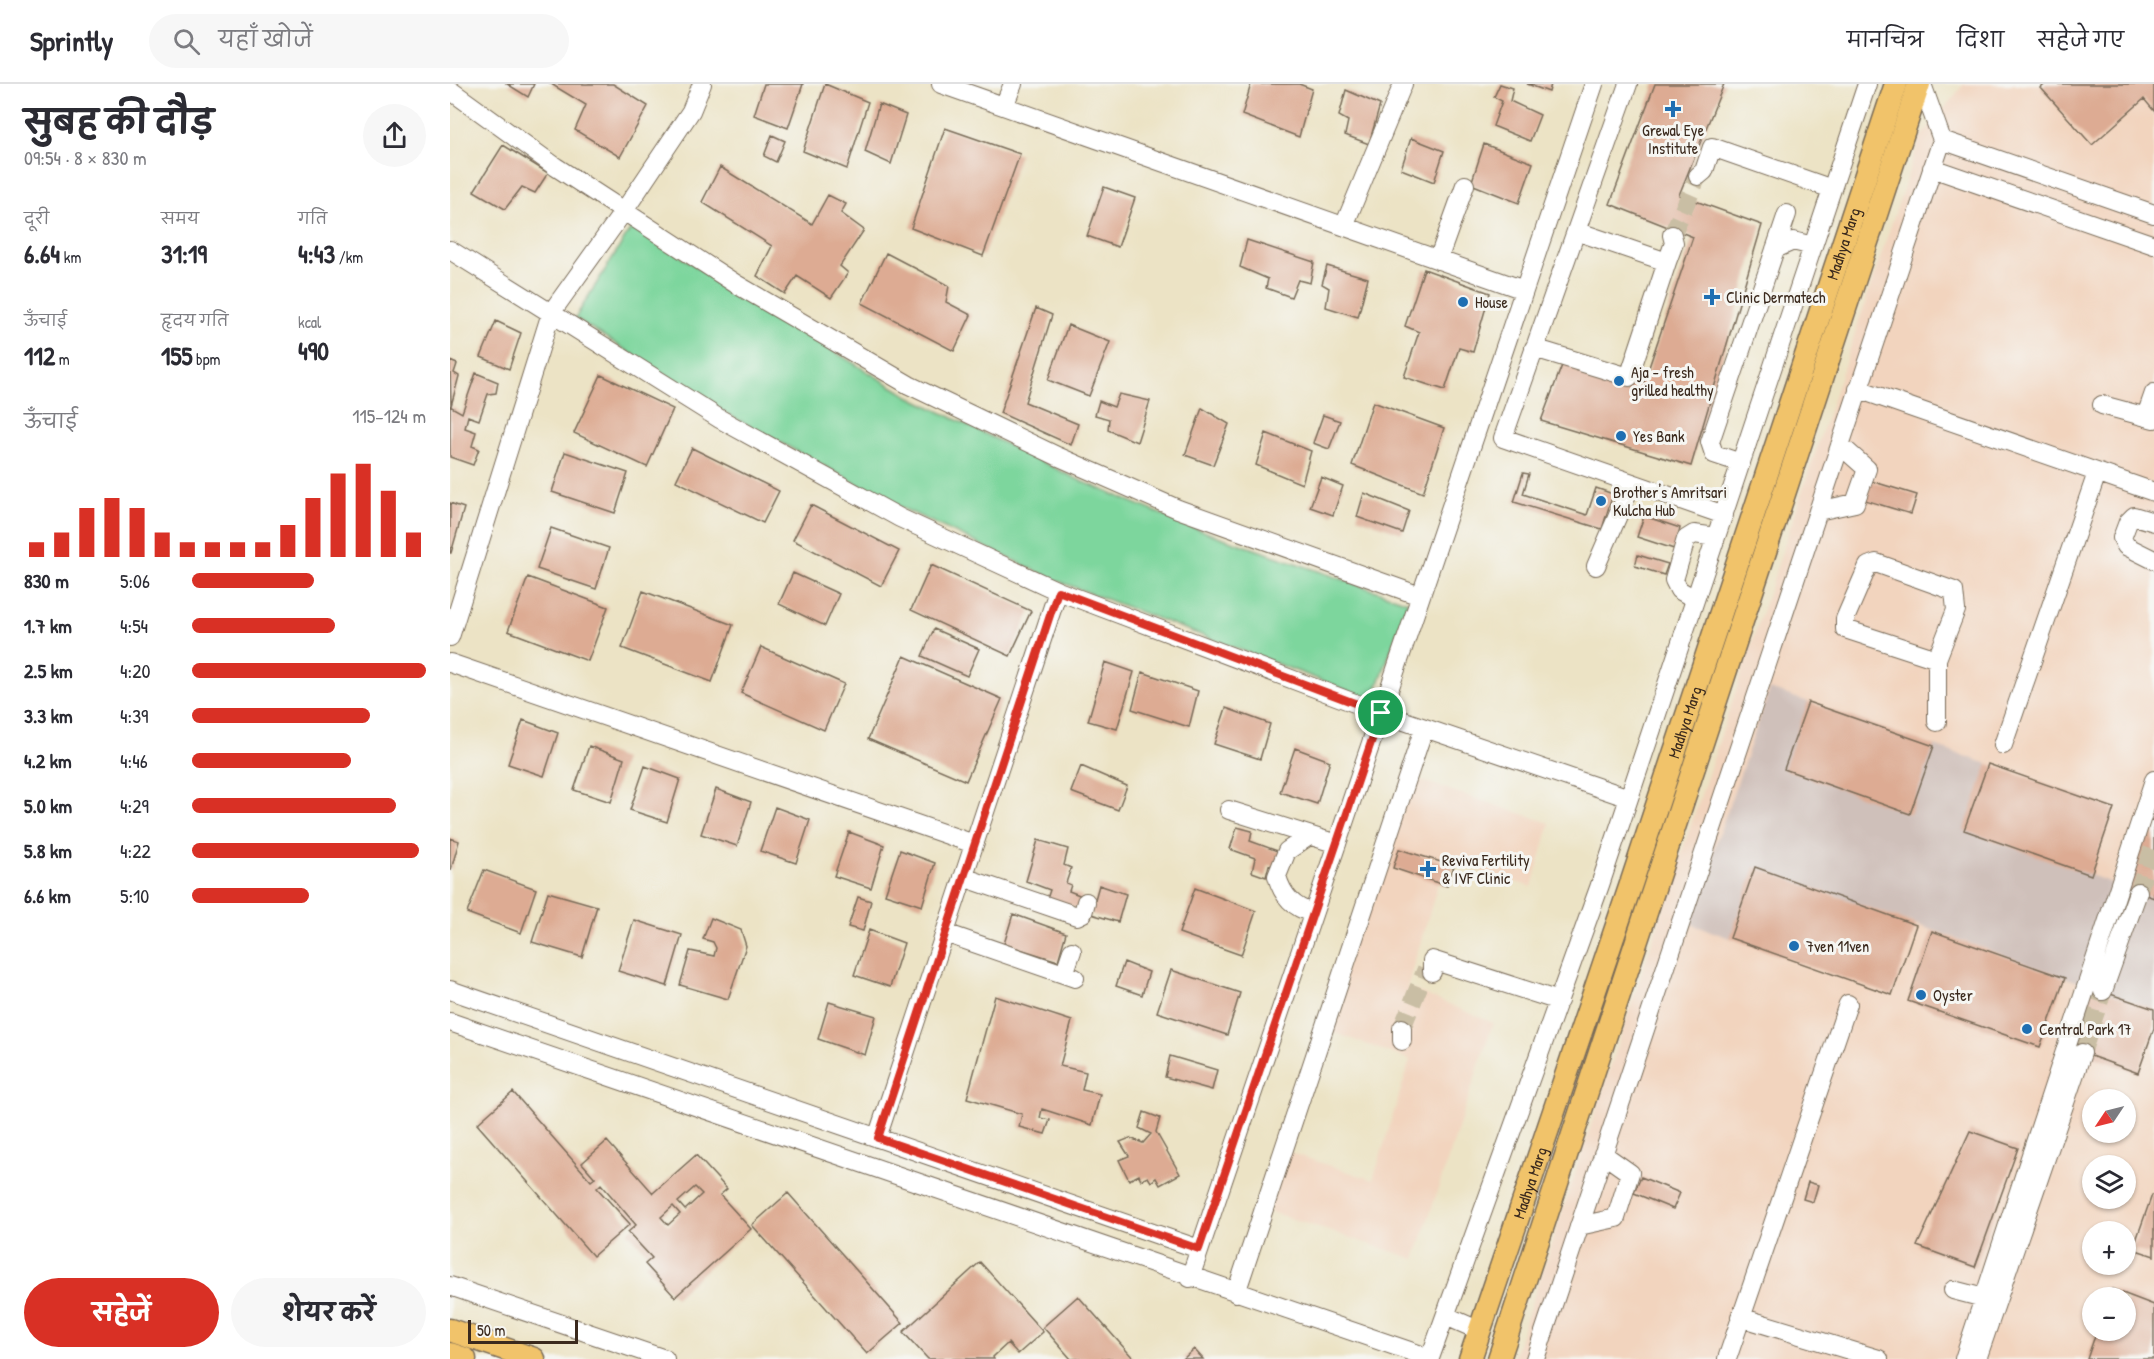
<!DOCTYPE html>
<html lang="hi">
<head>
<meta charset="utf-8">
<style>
  body { margin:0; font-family:"Patrick Hand","Playpen Sans Deva",sans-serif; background:#f7f7f7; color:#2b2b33; height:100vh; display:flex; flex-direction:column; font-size:22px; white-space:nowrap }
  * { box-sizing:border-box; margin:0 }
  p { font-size:20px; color:#7c7c81 }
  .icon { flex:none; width:33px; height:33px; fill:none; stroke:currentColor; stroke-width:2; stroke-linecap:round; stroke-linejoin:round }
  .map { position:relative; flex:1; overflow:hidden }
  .details { display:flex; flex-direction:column; background:#fff; width:450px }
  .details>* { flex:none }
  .needle { width:39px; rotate:235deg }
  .buttons { position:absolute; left:1632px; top:1005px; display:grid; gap:12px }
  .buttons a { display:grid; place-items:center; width:54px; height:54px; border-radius:50%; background:#fff; box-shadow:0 2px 4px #0004; font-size:30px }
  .scale { position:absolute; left:18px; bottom:15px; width:110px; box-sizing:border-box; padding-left:6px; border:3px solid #3b2a1e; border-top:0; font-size:16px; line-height:21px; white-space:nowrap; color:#3b2a1e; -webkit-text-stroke:4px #f6f6f2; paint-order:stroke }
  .pin { position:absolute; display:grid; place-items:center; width:51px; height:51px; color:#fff; margin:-26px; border:3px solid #fff; border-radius:50%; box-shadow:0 2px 6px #0007 }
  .round { display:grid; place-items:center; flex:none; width:63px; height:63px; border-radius:32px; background:#f7f7f7 }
  .head { display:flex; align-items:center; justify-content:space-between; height:102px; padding:0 24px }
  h1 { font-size:33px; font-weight:700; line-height:45px }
  .stats { display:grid; grid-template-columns:repeat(3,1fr); gap:9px; height:102px; padding:6px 24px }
  .stats div { display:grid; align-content:center }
  .stats b { font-size:26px; font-weight:700 }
  .stats small { font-size:16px; font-weight:400 }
  .stats p { font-size:16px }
  .chart { height:168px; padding:12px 24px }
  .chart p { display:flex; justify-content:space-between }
  .chart svg { width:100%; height:108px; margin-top:6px; stroke:#d93025; stroke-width:6 }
  .button { display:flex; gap:12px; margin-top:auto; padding:12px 24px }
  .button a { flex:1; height:69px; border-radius:36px; background:#d93025; color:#fff; font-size:24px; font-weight:700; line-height:69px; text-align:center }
  .button a+a { background:#f7f7f7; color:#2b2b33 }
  ul { padding:0 24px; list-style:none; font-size:20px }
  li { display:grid; grid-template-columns:96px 72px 1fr; align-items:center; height:45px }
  li i { height:15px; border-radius:8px; background:#d93025 }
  header { display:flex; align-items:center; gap:36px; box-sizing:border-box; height:84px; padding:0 30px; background:#fff; border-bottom:2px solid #e1e1e2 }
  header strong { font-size:28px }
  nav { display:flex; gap:33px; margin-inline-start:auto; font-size:21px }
  .search { width:420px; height:54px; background:#f7f7f7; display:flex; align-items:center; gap:15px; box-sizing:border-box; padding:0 21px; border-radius:33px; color:#7c7c81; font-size:22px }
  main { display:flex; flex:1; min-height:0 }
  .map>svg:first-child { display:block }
  .built { fill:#f2d4be; fill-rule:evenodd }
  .industrial { fill:#cfc0ba }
  .park { fill:#7dd69d; stroke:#5c805e; stroke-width:1.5 }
  .building { fill:#ddab93; fill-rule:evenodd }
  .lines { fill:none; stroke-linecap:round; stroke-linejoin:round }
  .minor-tunnel { stroke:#c9bea4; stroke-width:18; stroke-dasharray:18 9; stroke-linecap:butt }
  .minor-casing { stroke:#796b58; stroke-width:20 }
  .major-casing { stroke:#796b58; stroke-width:25 }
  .minor { stroke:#fff; stroke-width:18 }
  .major { stroke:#f1c36a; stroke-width:22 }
  .route-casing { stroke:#fff; stroke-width:12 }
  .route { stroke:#d93025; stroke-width:8 }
  .poi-dot { fill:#1f6fb2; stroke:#f6f6f2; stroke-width:2 }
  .labels { text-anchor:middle; stroke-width:6; stroke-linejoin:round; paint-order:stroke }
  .poi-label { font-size:16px; fill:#3b2a1e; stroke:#f6f6f2; text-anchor:start }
  .street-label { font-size:16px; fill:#3b2a1e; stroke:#f6f6f2 }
</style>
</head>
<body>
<header>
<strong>Sprintly</strong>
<div class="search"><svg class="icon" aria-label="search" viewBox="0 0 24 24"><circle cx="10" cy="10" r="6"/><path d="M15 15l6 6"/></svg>यहाँ खोजें</div>
<nav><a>मानचित्र</a><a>दिशा</a><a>सहेजे गए</a></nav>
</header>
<main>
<section class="details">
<div class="head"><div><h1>सुबह की दौड़</h1><p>09:54 · 8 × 830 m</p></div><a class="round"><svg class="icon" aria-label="share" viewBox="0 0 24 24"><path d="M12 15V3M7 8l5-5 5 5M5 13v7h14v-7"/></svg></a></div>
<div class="stats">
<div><p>दूरी</p><b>6.64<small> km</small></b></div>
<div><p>समय</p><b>31:19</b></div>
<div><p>गति</p><b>4:43<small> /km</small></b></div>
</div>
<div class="stats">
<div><p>ऊँचाई</p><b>112<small> m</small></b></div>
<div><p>हृदय गति</p><b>155<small> bpm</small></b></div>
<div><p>kcal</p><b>490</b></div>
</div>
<div class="chart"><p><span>ऊँचाई</span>115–124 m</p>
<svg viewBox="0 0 160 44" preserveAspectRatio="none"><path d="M5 44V38M15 44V34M25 44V24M35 44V20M45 44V24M55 44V34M65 44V38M75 44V38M85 44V38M95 44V38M105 44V31M115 44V20M125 44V10M135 44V6M145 44V17M155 44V34"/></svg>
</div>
<ul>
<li><b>830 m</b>5:06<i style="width:52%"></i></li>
<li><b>1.7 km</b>4:54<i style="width:61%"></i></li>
<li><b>2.5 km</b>4:20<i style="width:100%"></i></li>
<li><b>3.3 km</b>4:39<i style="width:76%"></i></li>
<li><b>4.2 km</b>4:46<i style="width:68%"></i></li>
<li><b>5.0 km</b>4:29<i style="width:87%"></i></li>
<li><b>5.8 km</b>4:22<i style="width:97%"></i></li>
<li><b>6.6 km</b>5:10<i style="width:50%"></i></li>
</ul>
<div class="button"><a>सहेजें</a><a>शेयर करें</a></div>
</section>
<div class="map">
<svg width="1704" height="1275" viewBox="0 0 1704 1275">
  <rect width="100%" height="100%" fill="#f6f6f2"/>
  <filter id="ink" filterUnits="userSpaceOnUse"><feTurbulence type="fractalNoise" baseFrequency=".0167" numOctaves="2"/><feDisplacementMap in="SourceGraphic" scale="12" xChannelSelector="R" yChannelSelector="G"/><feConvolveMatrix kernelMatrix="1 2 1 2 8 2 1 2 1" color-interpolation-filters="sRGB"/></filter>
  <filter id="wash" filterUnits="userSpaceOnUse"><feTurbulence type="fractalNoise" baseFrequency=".008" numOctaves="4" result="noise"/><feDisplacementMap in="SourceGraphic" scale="24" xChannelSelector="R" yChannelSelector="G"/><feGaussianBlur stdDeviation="1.35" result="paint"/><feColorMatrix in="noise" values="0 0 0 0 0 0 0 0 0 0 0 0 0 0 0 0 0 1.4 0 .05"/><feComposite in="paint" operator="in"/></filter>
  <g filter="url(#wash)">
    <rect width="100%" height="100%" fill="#ece3c5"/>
    <!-- built -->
    <path class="built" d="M1514 0H1704V1275H1063L1470 54ZM1642 1016H1676V1048H1642ZM1642 1082H1676V1114H1642ZM1642 1148H1676V1180H1642ZM1642 1214H1676V1246H1642Z
      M954 691 1100 739 1082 803 995 777 957 903 1043 939 965 1175 818 1127 835 1067 923 1096 960 976 877 946Z"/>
    <!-- industrial -->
    <path class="industrial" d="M1320 605 1358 618 1335 685 1460 730 1484 662 1538 680 1515 746 1704 814V925L1305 783 1280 854 1238 839Z"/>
    <!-- park -->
    <path class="park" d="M183 141 288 210 460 313 629 396 744 444 958 518 923 616 608 497 452 424 270 326 125 234Z"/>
    <g id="blocks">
      <!-- building -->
      <path class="building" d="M57 0H84L78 13Z
        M101 0H163L198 22 170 73 125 46 136 21Z
        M314 0H353L338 44 304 31Z
        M375 0 418 18 397 85 353 67Z
        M801 0H849L862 5 849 53 792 31Z
        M1050 0 1063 4 1060 17 1090 31 1080 57 1043 42 1052 17 1044 13Z
        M1077 0H1101L1099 8Z
        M1205 0H1274L1229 111 1312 141 1241 382 1091 337 1114 276 1194 298 1243 153 1160 120Z
        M1595 0H1704V27L1694 15 1642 61 1591 4Z
        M896 6 930 21 919 60 895 51 898 37 889 32Z
        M429 20 456 31 441 80 415 68Z
        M495 44 570 70 533 172 461 144Z
        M322 51 335 57 326 78 314 72Z
        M961 54 994 67 984 98 951 85Z
        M1034 60 1083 79 1069 119 1021 100Z
        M53 61 98 89 85 109 72 103 55 125 24 107Z
        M270 83 362 140 378 111 396 120 391 129 414 146 390 182 398 189 381 214 347 192 335 210 307 192 322 162 252 118Z
        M654 103 685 114 668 163 637 152Z
        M797 156 864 178 860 199 848 196 841 213 816 204 818 195 790 183Z
        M436 169 499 202 496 218 521 231 504 267 412 219Z
        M877 182 918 194 908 233 876 223 879 204 872 200Z
        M974 185 1040 209 1023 268 1009 264 995 306 954 293 969 248 955 242Z
        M586 224 602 231 575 318 628 340 621 361 550 329Z
        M46 237 71 249 59 285 31 273Z
        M618 241 660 258 639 312 598 296Z
        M0 277 7 280 4 289 9 292 1 322Z
        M26 289 48 298 46 309 38 310 29 336 18 332 15 344 26 348 22 362 29 365 23 381 0 373V322L12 329Z
        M151 291 223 325 197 383 124 349Z
        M669 310 700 317 687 358 658 346 659 335 645 331 649 317 664 323Z
        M923 318 994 344 973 409 902 381Z
        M752 324 779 340 763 381 735 371Z
        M873 331 890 337 879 365 863 359Z
        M816 349 861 367 852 400 806 381Z
        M242 364 329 407 313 439 226 397Z
        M115 368 178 389 165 429 102 408Z
        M1073 389 1079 390 1073 410 1137 431 1146 404 1163 410 1152 445 1064 418Z
        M871 393 893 402 883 431 860 423Z
        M1421 397 1467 411 1461 430 1415 416Z
        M914 409 959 427 952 449 907 433Z
        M0 419 14 424 1 469H0Z
        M361 421 449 467 431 502 343 456Z
        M1194 432 1230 444 1224 465 1187 453Z
        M101 444 159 464 146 505 87 485Z
        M1188 471 1218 480 1214 491 1185 482Z
        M481 481 581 527 560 572 461 526Z
        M343 489 389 510 375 542 329 520Z
        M78 493 158 523 138 577 58 547Z
        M193 507 283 541 262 598 172 564Z
        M484 545 529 565 517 592 472 572Z
        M311 563 394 600 374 646 291 609Z
        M454 572 552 615 516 697 418 655Z
        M655 578 684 588 667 645 638 637Z
        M692 588 748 607 739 643 682 625Z
        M1358 618 1484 662 1460 730 1334 685Z
        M776 624 820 640 810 675 764 660Z
        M73 636 108 649 94 692 58 680Z
        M139 662 174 675 161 718 124 706Z
        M845 664 880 677 867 720 830 708Z
        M1538 680 1664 724 1641 791 1514 746Z
        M195 682 230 695 217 738 180 726Z
        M631 682 677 702 668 726 621 708Z
        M266 705 301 718 287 762 251 750Z
        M325 723 360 736 346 779 310 767Z
        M1691 733 1704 737V814L1668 801Z
        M787 743 802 747 800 757 833 769 828 784 819 781 816 793 802 788 805 774 780 765Z
        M399 748 434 761 421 804 384 792Z
        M0 754 9 757 1 786H0Z
        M588 756 618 765 614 781 621 784 616 799 621 801 619 807 632 812 628 824 597 815 600 806 576 797Z
        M949 765 1004 782 997 802 943 784Z
        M450 766 485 779 472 822 435 810Z
        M1305 783 1466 841 1442 911 1280 854Z
        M34 786 86 805 71 849 17 829Z
        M649 801 676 810 668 838 641 830Z
        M745 804 806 827 791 871 729 849Z
        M98 808 147 822 132 873 82 858Z
        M408 813 421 817 413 847 398 843Z
        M563 830 616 849 608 877 554 860Z
        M261 834 291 846 296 862 278 915 230 901 240 867 264 872 266 864 263 858 253 855Z
        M184 836 232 851 217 902 168 887Z
        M419 846 454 859 440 903 404 891Z
        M1482 847 1615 894 1590 963 1458 917Z
        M674 878 699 888 692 911 666 902Z
        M721 886 790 909 777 951 707 928Z
        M1634 901 1704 925V944L1688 989 1613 962Z
        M545 912 622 937 610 982 636 988 632 1006 650 1010 642 1041 592 1025 590 1034 600 1036 595 1050 569 1043 572 1030 517 1014Z
        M379 918 426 932 415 971 368 955Z
        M720 972 767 986 762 1006 715 993Z
        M63 1008 141 1097 145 1094 132 1079 157 1057 203 1109 246 1071 277 1105 270 1111 301 1145 225 1213 195 1180 202 1174 178 1148 186 1141 151 1100 147 1104 180 1140 143 1172 27 1040ZM245 1103 252 1110 235 1126 228 1118ZM223 1122 230 1130 218 1141 211 1133Z
        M694 1028 710 1034 706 1048 730 1090 710 1101 706 1094 701 1098 698 1093 691 1096 689 1091 679 1096 669 1076 679 1072 670 1058 680 1054 693 1059 701 1050 689 1044Z
        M1520 1047 1568 1064 1525 1183 1467 1162Z
        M1191 1093 1230 1109 1223 1125 1184 1109Z
        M1358 1098 1368 1101 1363 1118 1353 1115Z
        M338 1109 453 1239 417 1270 302 1141Z
        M1702 1111H1704V1172L1683 1165Z
        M530 1178 593 1248 568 1270 558 1259 543 1273 544 1275H478L453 1248Z
        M1662 1205 1704 1221V1275H1637L1647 1246H1676V1214H1659Z
        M628 1212 684 1275H621L593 1243Z
        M744 1265 753 1275H733Z"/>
    </g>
  </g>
  <g filter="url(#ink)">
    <use href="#blocks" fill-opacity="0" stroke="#796b58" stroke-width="1.5"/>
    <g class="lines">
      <!-- minor-tunnel -->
      <path class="minor-tunnel" d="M1222 151 1248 92
        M1688 808 1704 760
        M952 944 976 885
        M1632 969 1653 907"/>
      <defs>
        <path id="minor" d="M491 0 1074 206
          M1178 0 1053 354 1274 431
          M0 6 106 83 286 200 459 301 607 372 728 425 970 512
          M554 22 563 0
          M1492 56 1704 130
          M1482 84 1704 161
          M1248 92 1254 87 1262 63 1382 105
          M894 142 953 0
          M1325 165 1343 157 1363 162
          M0 166 270 335 450 434 608 507 931 629 1179 714
          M988 176 1015 101
          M1217 178 1224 159 1222 151
          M1084 264 1179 293 1217 178 1126 147
          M1408 305 1704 408
          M1652 321 1704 335
          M1696 332 1704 309
          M1291 379 1264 370 1260 358 1337 130
          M1368 427 1405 419 1417 385 1390 361
          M1704 438 1684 432 1678 438 1672 454 1676 462 1704 476
          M1146 482 1182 399
          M1245 515 1229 506 1224 496 1236 455 1244 450 1266 453
          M0 553 101 229 174 127 241 27 252 0
          M0 579 524 760
          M1487 638V575L1506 526 1504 507 1426 479 1418 482 1395 535V545L1487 575
          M1553 661 1647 389
          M779 726 887 760
          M859 752 837 767 827 792C832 811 843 824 863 829
          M513 793 627 832 633 829 636 818
          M495 849 625 894
          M982 888V876L1109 917
          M614 890 622 867
          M0 906 749 1165
          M1653 907 1688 808
          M0 938 980 1274 1150 801 1417 0
          M952 944V957
          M427 1054 608 507
          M1129 1142 1166 1134 1180 1089 1153 1070
          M740 1194 1144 0
          M0 1202 215 1275
          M1503 1206 1534 1214
          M786 1209 974 644
          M996 1232 1028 1246
          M1290 1233 1429 1275
          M1085 1275 1492 56 1472 0
          M1277 1275 1398 920
          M1514 1275 1704 696
          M1527 1275 1632 969"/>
        <g id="major">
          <path d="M0 1246 84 1275"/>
          <path d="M0 1270 15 1275"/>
          <path id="s1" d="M1020 1275 1182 797 1446 0"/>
          <path d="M1049 1275 1469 0"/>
        </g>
      </defs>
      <!-- minor casing -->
      <use href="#minor" class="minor-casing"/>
      <!-- major casing -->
      <use href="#major" class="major-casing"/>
      <!-- minor -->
      <use href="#minor" class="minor"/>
      <!-- major -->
      <use href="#major" class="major"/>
    </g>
  </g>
  <g class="lines" filter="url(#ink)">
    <defs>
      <path id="route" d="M608 507 931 629 749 1165 428 1054Z"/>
    </defs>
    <!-- route casing -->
    <use href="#route" class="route-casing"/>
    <!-- route -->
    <use href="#route" class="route"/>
  </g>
  <!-- markers -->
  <g class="poi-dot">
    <path d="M1220 16h6v6h6v6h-6v6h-6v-6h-6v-6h6z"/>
    <path d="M1259 204h6v6h6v6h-6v6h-6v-6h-6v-6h6z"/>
    <circle cx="1013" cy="218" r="6"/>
    <circle cx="1169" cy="297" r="6"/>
    <circle cx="1171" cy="352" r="6"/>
    <circle cx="1151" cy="417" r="6"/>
    <path d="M975 776h6v6h6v6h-6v6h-6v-6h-6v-6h6z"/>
    <circle cx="1344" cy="862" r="6"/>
    <circle cx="1471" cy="911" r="6"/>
    <circle cx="1577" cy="945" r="6"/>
  </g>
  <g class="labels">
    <!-- poi labels -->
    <g class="poi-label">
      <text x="1223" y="52" text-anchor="middle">Grewal Eye<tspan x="1223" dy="18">Institute</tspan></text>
      <text x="1276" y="219">Clinic Dermatech</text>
      <text x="1025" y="224">House</text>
      <text x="1181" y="294">Aja - fresh<tspan x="1181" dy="18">grilled healthy</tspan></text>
      <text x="1183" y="358">Yes Bank</text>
      <text x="1163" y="414">Brother's Amritsari<tspan x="1163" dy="18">Kulcha Hub</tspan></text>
      <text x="992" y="782">Reviva Fertility<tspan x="992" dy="18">&amp; IVF Clinic</tspan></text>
      <text x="1356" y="868">7ven 11ven</text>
      <text x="1483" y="917">Oyster</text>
      <text x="1589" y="951">Central Park 17</text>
    </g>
    <!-- street labels -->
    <g class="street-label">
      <text dy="6" stroke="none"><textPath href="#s1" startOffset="1176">Madhya Marg</textPath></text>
      <text dy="6" stroke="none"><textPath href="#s1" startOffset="672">Madhya Marg</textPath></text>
      <text dy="6" stroke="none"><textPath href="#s1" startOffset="186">Madhya Marg</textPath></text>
    </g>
  </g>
</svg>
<div class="buttons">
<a><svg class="needle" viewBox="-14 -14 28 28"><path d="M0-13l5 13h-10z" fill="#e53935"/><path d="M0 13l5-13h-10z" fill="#7c7c81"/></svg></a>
<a><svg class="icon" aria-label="layers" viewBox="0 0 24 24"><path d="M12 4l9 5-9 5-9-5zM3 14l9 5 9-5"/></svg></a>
<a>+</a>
<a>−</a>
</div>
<div class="scale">50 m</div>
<div class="pin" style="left:931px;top:629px;background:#1e9e55"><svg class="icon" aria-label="arrive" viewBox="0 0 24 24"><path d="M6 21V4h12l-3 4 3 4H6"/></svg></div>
</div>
</main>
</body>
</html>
